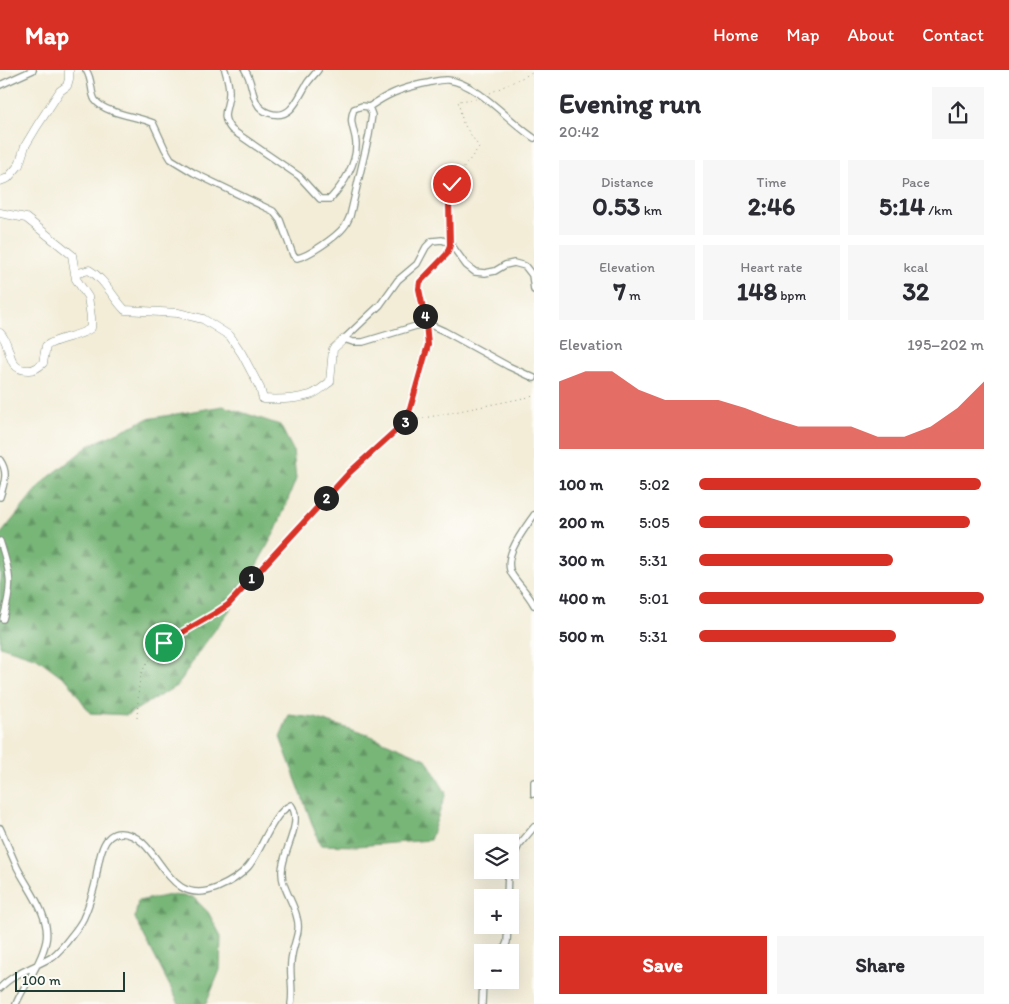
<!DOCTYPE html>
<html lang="en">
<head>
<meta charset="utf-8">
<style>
  body { margin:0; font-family:Itim,sans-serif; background:#f7f7f7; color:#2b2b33; height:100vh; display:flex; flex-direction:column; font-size:19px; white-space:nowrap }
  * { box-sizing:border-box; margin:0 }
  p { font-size:16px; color:#7c7c81 }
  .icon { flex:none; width:28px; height:28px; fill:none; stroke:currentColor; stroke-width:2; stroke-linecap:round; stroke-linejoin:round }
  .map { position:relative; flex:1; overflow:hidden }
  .panel { display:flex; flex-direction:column; background:#fff; width:475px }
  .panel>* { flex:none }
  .tools { position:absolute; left:474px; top:764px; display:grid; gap:10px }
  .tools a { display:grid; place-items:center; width:45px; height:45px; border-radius:0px; background:#fff; box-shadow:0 5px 20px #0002; font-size:25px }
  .scale { position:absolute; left:15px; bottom:12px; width:110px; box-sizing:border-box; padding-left:5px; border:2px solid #1f3d34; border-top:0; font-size:14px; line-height:18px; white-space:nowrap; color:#1f3d34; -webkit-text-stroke:4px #fdfcf7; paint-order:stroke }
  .pin { position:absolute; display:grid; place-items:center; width:42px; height:42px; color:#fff; margin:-21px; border:2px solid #fff; border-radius:50%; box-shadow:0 1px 5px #0007 }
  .km { position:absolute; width:25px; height:25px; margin:-12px; border-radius:50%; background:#222; color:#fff; font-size:14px; line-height:25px; text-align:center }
  .round { display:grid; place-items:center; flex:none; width:52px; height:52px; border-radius:0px; background:#f7f7f7 }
  .overview { display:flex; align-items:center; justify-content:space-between; height:85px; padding:0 25px }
  h1 { font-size:28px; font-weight:700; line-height:38px }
  .metrics { display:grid; grid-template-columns:repeat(3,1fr); gap:8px; height:85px; padding:5px 25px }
  .metrics div { display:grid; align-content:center; border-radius:0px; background:#f7f7f7; text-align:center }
  .metrics b { font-size:25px; font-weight:700 }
  .metrics small { font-size:14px; font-weight:400 }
  .metrics p { font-size:14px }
  .chart { height:140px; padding:10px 25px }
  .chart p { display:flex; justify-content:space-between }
  .chart svg { width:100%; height:90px; margin-top:5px; fill:#d93025; opacity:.7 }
  .button { display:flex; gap:10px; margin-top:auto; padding:10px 25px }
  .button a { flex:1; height:58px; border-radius:0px; background:#d93025; color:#fff; font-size:20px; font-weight:700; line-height:58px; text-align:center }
  .button a+a { background:#f7f7f7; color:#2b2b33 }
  ul { padding:0 25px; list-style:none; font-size:16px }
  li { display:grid; grid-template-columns:80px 60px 1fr; align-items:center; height:38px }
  li i { height:12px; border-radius:6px; background:#d93025 }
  header { display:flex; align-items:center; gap:30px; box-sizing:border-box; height:70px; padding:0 25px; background:#d93025; color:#fff }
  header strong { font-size:24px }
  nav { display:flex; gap:28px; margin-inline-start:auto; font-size:18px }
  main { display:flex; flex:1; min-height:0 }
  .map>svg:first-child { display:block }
  .forest { fill:url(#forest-firs); stroke:#4c7a56 }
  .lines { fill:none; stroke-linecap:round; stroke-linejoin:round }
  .minor-casing { stroke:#899586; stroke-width:8 }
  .tertiary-casing { stroke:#899586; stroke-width:9 }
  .path { stroke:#899586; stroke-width:1; stroke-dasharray:1 4; stroke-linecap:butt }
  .minor { stroke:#fff; stroke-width:5.5 }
  .tertiary { stroke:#fff; stroke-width:8 }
  .route-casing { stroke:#fff; stroke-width:10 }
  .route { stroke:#d93025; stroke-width:6 }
</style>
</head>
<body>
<header>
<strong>Map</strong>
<nav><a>Home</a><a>Map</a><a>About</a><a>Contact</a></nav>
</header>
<main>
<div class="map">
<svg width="534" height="934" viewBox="0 0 534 934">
  <defs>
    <pattern id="forest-firs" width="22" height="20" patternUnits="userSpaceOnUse" patternTransform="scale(1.25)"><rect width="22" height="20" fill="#78b678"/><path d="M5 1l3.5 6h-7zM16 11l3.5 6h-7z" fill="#629563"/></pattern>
  </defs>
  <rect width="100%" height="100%" fill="#fdfcf7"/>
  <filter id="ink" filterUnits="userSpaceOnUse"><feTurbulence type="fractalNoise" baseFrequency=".02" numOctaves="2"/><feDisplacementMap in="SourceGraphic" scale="10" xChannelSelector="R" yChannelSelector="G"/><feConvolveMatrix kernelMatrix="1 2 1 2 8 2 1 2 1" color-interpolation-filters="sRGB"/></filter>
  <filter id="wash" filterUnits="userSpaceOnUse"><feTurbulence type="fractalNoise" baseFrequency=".0096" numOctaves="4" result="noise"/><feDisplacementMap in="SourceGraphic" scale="20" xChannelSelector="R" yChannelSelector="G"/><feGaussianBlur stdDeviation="1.12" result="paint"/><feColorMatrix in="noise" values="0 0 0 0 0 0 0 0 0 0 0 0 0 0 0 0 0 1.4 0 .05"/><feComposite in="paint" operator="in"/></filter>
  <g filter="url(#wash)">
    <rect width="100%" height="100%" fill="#f3edd8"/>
    <!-- forest -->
    <path class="forest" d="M223 336 280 355 293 380 296 409 276 460 238 529 200 580 178 615 127 645 90 643 68 611 37 588 0 576V465L44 411 90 375 147 349Z
      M289 645 315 648 371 666 426 689 446 723 430 770 357 776 320 775 280 667Z
      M171 825 193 827 208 842 221 866 220 900 206 934H179L135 848 138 831Z"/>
  </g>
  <g filter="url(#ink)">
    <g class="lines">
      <defs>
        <path id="minor" d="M86 0C93 10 90 22 95 30 105 44 137 46 153 53L165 79 171 89 194 103 273 141 280 150 293 185 297 188C309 186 336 167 344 157 347 154 348 150 350 146L369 65 372 45 369 37
          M225 0C227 7 229 14 229 21 230 38 218 44 232 60L299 106 320 129H330C343 115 357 94 356 73 355 59 348 53 354 39L362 36 369 37C388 24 400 19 422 14 430 13 440 9 448 10 478 13 509 52 534 68
          M245 0C252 10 251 23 257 33 259 38 265 42 269 43 292 51 298 27 308 12 311 8 315 4 318 0
          M0 15 33 0
          M534 220 532 205 525 196 514 193 505 195 495 201 485 203 475 202 466 195 450 173 442 170 432 171 426 177 417 194 398 210 380 235 344 269 353 272H363L426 253 444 261 508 296 534 308
          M0 390C9 403 4 413 0 427
          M534 445C524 460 500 488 513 506 520 516 528 524 534 535
          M0 471C11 505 13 514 3 549
          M534 712V724
          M0 758C6 771 11 784 17 797 28 819 51 846 46 871 41 894 25 913 16 934
          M510 793 519 775 534 757
          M507 828 508 800
          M503 882 507 872 508 855
          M0 918C14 903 35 897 52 887 60 881 66 873 72 865 76 860 80 855 83 849 88 838 92 826 95 814 98 800 99 763 120 763 162 764 162 840 217 818 229 813 240 806 248 797 262 781 271 744 291 735 304 752 282 782 282 801 281 817 294 832 297 848 301 861 294 872 292 885 288 901 294 917 291 934
          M482 934 483 910"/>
        <path id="tertiary" d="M0 111 8 108 19 95 25 76 37 56 60 21 67 16 69 9V0
          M0 143 26 148 72 185 76 209 88 227 91 247V258C78 268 60 266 46 276L43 293C39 297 35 300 29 300 5 301 13 275 0 263
          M75 204 89 200C105 209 112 227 125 240L178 243 203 249 230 266 242 284 260 318 263 329C278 330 296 329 310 325 317 323 324 316 330 312L333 279 344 269"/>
      </defs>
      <!-- minor casing -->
      <use href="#minor" class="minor-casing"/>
      <!-- tertiary casing -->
      <use href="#tertiary" class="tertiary-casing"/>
      <!-- path -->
      <path class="path" d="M490 23 534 2
        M449 164V132L452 114 479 77 463 53 458 31 476 29
        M425 247 419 219 420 212 447 184 448 181
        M404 354 419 349 534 326
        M137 648 139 615 142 601 158 578 228 535 350 402 403 354 410 339 424 292 428 275 427 261"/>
      <!-- minor -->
      <use href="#minor" class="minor"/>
      <!-- tertiary -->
      <use href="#tertiary" class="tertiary"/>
    </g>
  </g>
  <g class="lines" filter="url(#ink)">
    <defs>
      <path id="route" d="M164 573 214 544 228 535 350 402 403 354 410 339 428 275 426 253 419 219 420 212 447 184 450 175 449 132 452 114"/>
    </defs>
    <!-- route casing -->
    <use href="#route" class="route-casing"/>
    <!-- route -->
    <use href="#route" class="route"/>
  </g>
</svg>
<div class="tools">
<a><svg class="icon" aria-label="layers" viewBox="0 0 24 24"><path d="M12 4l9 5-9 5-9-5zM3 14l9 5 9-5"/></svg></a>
<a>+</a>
<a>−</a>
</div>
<div class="scale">100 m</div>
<div class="pin" style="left:164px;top:573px;background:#1e9e55"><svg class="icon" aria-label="arrive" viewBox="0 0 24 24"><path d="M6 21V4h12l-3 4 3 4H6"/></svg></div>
<div class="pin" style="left:452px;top:114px;background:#d93025"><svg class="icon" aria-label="check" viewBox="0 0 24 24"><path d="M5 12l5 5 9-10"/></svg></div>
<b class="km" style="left:251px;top:508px">1</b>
<b class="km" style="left:326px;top:428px">2</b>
<b class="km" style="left:405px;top:352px">3</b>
<b class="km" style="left:425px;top:246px">4</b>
</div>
<section class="panel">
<div class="overview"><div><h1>Evening run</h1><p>20:42</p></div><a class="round"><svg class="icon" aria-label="share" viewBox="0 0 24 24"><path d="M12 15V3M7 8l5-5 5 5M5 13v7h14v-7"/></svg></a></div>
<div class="metrics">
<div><p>Distance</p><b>0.53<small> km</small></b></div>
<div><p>Time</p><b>2:46</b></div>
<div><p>Pace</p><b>5:14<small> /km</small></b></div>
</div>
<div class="metrics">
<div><p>Elevation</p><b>7<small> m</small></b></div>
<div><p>Heart rate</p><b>148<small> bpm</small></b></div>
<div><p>kcal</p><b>32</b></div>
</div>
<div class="chart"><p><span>Elevation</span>195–202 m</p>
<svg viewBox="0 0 160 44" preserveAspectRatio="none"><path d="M0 44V11L10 6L20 6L30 15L40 20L50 20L60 20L70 24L80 29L90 33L100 33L110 33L120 38L130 38L140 33L150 24L160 11V44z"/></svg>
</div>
<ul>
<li><b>100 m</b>5:02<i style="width:99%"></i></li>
<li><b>200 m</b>5:05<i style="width:95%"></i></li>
<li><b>300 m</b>5:31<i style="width:68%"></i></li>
<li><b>400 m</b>5:01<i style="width:100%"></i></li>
<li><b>500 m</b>5:31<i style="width:69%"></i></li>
</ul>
<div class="button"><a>Save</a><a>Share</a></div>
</section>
</main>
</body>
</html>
